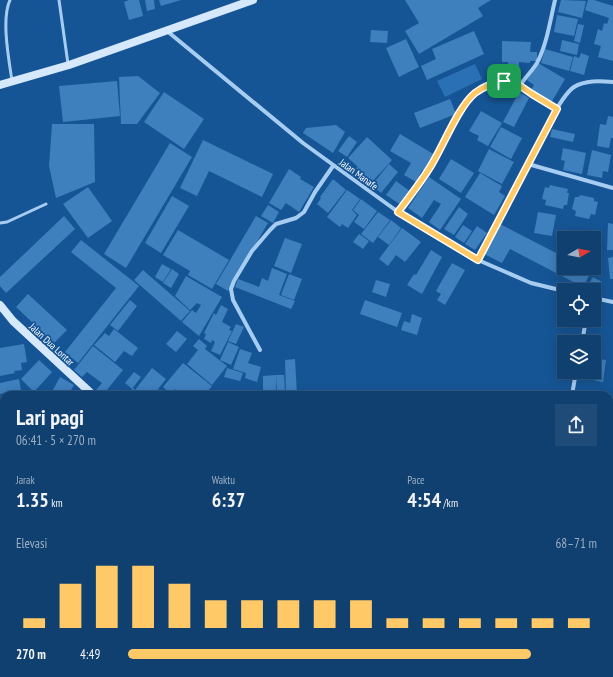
<!DOCTYPE html>
<html lang="id">
<head>
<meta charset="utf-8">
<style>
  body { margin:0; font-family:"PT Sans Narrow",sans-serif; background:#1e4b78; color:#f1f3f6; height:100vh; display:flex; flex-direction:column; font-size:15px; white-space:nowrap }
  * { box-sizing:border-box; margin:0 }
  p { font-size:13px; color:#9cafc3 }
  .icon { flex:none; width:22px; height:22px; fill:none; stroke:currentColor; stroke-width:2; stroke-linecap:round; stroke-linejoin:round }
  .map { position:relative; flex:1; overflow:hidden }
  .side { position:absolute; left:0px; top:391px; width:613px; height:286px; display:flex; flex-direction:column; background:#104070; border-radius:12px 12px 0 0; box-shadow:0 2px 10px #0003,0 0 0 1px #305983 }
  .side>* { flex:none }
  .needle { width:26px; rotate:81deg }
  .tools { position:absolute; left:557px; top:231px; display:grid; gap:8px }
  .tools a { display:grid; place-items:center; width:44px; height:44px; border-radius:0px; background:#104070; box-shadow:0 2px 10px #0003,0 0 0 1px #305983; font-size:20px }
  .pin { position:absolute; display:grid; place-items:center; width:34px; height:34px; color:#fff; margin:-17px; border-radius:8px; box-shadow:0 2px 6px #0006 }
  .round { display:grid; place-items:center; flex:none; width:42px; height:42px; border-radius:0px; background:#1e4b78 }
  .head { display:flex; align-items:center; justify-content:space-between; height:68px; padding:0 16px }
  h1 { font-size:22px; font-weight:800; line-height:30px }
  .figures { display:grid; grid-template-columns:repeat(3,1fr); gap:6px; height:68px; padding:4px 16px }
  .figures div { display:grid; align-content:center }
  .figures b { font-size:20px; font-weight:800 }
  .figures small { font-size:11px; font-weight:400 }
  .figures p { font-size:11px }
  .chart { height:112px; padding:8px 16px }
  .chart p { display:flex; justify-content:space-between }
  .chart svg { width:100%; height:72px; margin-top:4px; stroke:#ffc967; stroke-width:6 }
  ul { padding:0 16px; list-style:none; font-size:13px }
  li { display:grid; grid-template-columns:64px 48px 1fr; align-items:center; height:30px }
  li i { height:10px; border-radius:5px; background:#ffc967 }
  .map>svg:first-child { display:block }
  .green { fill:#2970b4 }
  .building { fill:#3e7fbd }
  .lines { fill:none; stroke-linecap:round; stroke-linejoin:round }
  .lane { stroke:#a6cdf1; stroke-width:3 }
  .street { stroke:#a6cdf1; stroke-width:4 }
  .secondary { stroke:#d5e8fc; stroke-width:8 }
  .route-casing { stroke:#fff; stroke-width:8 }
  .route { stroke:#ffc967; stroke-width:5 }
  .labels { text-anchor:middle; stroke-width:3.5; stroke-linejoin:round; paint-order:stroke }
  .street-label { font-size:10px; fill:#fff; stroke:#165595 }
</style>
</head>
<body>
<div class="map">
<svg width="613" height="677" viewBox="0 0 613 677">
  <rect width="100%" height="100%" fill="#165595"/>
  <!-- green -->
  <path class="green" d="M475 64 482 79 445 97 437 81Z"/>
  <!-- building -->
  <path class="building" d="M129 0H139L143 16 129 20 124 2Z
    M145 0H154L155 9 147 11Z
    M159 0H181L161 6Z
    M405 0H491L478 8 483 16 419 54 405 31 419 23Z
    M561 0 586 1 582 18 558 12Z
    M588 0H594L613 6V61L598 57 601 46 594 44 598 29 602 31 604 23 607 24 609 18 585 10Z
    M557 15 578 19 574 36 554 32Z
    M578 24 584 25 580 43 574 41Z
    M371 30 388 31 387 43 370 42Z
    M474 31 484 54 427 80 421 66 436 59 432 49Z
    M406 39 419 67 399 77 386 48Z
    M562 40 579 44 577 55 560 51Z
    M502 41 531 42 530 52H537V61H530V63L519 62V69H508V62H502Z
    M545 49 573 57 569 71 541 63Z
    M581 53 589 56 584 75 570 71 574 56 579 58Z
    M538 63 565 79 551 103 531 90 534 85 527 80Z
    M138 76 160 93 137 124H121L119 77Z
    M117 81 120 116 63 122 59 86Z
    M164 92 204 119 184 149 144 122Z
    M519 92 529 98 514 127 503 122Z
    M450 99 456 114 420 128 414 113Z
    M481 111 502 123 488 146 477 140 479 136 469 131Z
    M608 116 613 117V138H611L609 148 597 146 600 124 606 125Z
    M52 124H94L95 182 56 198 49 166Z
    M336 125 345 132 333 153 303 133 306 128Z
    M501 127 522 138 511 159 490 147Z
    M552 129 575 134 573 142 550 137Z
    M400 134 435 155 425 172 422 170 416 182 404 175 411 163 390 151Z
    M349 136 357 142 347 157 338 151Z
    M367 137 392 160 372 182 356 168 358 167 348 158Z
    M203 140 273 174 262 197 209 171 197 196 180 188Z
    M170 143 192 157 126 268 104 254Z
    M563 148 586 153 582 174 563 170 565 161 561 160Z
    M489 149 514 162 502 184 478 171Z
    M592 150 611 155 608 172 603 171 602 178 587 175Z
    M451 159 474 173 461 193 439 179Z
    M389 164 398 172 381 193 372 185Z
    M289 169 301 177 300 179 314 187 299 212 286 203 281 210 269 203Z
    M480 173 502 186 499 192 505 196 494 215 465 197Z
    M429 177 461 199 440 230 429 222 441 204 434 200 422 218 408 208Z
    M333 179 346 190 328 213 317 204 321 198 320 197Z
    M396 181 411 192 401 205 386 195Z
    M550 185 568 189 567 193H569L567 205H564L563 209 545 205 546 200 542 199 545 187 549 188Z
    M88 187 112 221 88 238 63 204Z
    M347 190 360 199 352 210 357 215 348 228 342 224 340 227 327 217Z
    M580 195 594 198V201L598 202 595 215 591 214 589 219 575 216 576 211 572 209 575 197H579Z
    M172 196 189 206 161 253 145 243Z
    M361 199 377 211 364 229 354 222 359 215 353 210Z
    M268 205 279 212 273 223 261 216Z
    M459 207 468 214 454 235 444 229Z
    M378 212 390 220 373 243 361 234Z
    M538 212 556 215 552 236 534 233Z
    M64 216 75 229 6 293 0 286V277Z
    M256 216 268 223 228 291 216 284Z
    M391 220 401 228 389 245 378 237Z
    M608 223 613 224V250H607Z
    M500 224 564 257V268H584L591 272 583 287 510 249 502 263 484 254Z
    M463 225 472 231 464 243 455 237Z
    M477 226 487 233 475 250 465 244Z
    M402 228 421 242 405 262 396 255 388 266 379 259Z
    M178 230 229 260 212 289 188 275 190 271 163 255Z
    M359 234 369 241 363 249 353 242Z
    M285 238 302 244 291 273 274 266Z
    M81 240 139 286 78 363 65 352 116 288 71 252Z
    M431 250 442 257 422 294 407 285 414 274 416 275Z
    M613 257V279H610L608 258Z
    M452 263 465 270 445 305 437 300 441 294 436 291Z
    M162 264 171 269 163 282 155 277Z
    M272 268 287 274 279 295 295 301 291 309 235 287 238 279 259 287 262 278 268 281Z
    M172 269 179 274 171 288 163 283Z
    M143 270 190 311 181 321 134 280Z
    M289 274 302 279 294 300 281 295Z
    M186 276 222 297 199 336 182 322 192 310 196 313 201 305 197 303 190 310 175 296Z
    M593 277 602 282 597 293 594 290 587 287Z
    M376 280 390 284 386 297 372 292Z
    M28 294 67 330 54 343 16 307Z
    M130 300 137 306 118 331 110 325Z
    M365 300 402 313 397 327 360 314Z
    M221 305 228 309 222 322 231 327 229 330 232 331 220 355 211 351 215 342 212 340 211 343 204 339 206 334 204 333 214 313 216 315Z
    M412 314 422 318 417 335 401 330 404 321 410 323Z
    M236 324 244 327 236 344 228 341Z
    M114 329 138 348 132 356 124 351 115 362 94 345 105 333 109 336Z
    M177 331 187 339 176 352 166 344Z
    M199 339 207 346 205 349 227 366 212 385 187 364 198 350 193 346Z
    M228 342 239 347 231 365 220 360Z
    M24 344 27 362 21 363 22 370 14 371 15 373 0 376V348Z
    M93 346 123 370 103 395 96 390 102 383 87 372 82 377 74 370Z
    M240 349 252 353 248 363 261 367 257 382 245 378 246 373 233 369Z
    M594 358 606 360 603 382 582 378 583 372H594Z
    M295 359 297 395H286L285 360Z
    M39 360 52 372 34 392 21 379Z
    M183 363 212 386 205 395H182L175 389 171 394 163 387Z
    M152 368 166 379 158 389 161 391 158 395H127L133 388 135 390Z
    M227 368 243 373 240 381 224 377Z
    M134 372 141 377 132 389 125 383Z
    M276 375H284L285 391 277 392Z
    M276 375V391L263 392V376Z
    M60 377 74 385 68 395H50Z
    M19 379 21 390 0 394V383Z
    M4 403V425L0 423V410Z
    M609 411 613 412 612 425 609 424Z
    M4 426V452L0 453V427Z
    M4 453V478L0 479V454Z
    M0 485H4V503L1 504Z
    M4 509V520L0 521V510Z
    M0 521 4 522V539L0 538 1 534H0Z
    M609 578H613V602L609 603Z
    M3 582H4L3 617 0 616V594Z
    M3 630H4V648L0 647Z
    M47 673H65L63 677H45Z
    M67 673H73L81 677H65Z
    M91 673H107L113 677H97Z
    M208 673H235L234 677H207Z
    M237 673H259L258 677H242V675Z
    M329 673H344L347 677H332Z
    M400 673H408L414 677H397Z
    M445 673H457L468 676V677H444Z
    M487 673H518V677H472V674H487Z"/>
  <g class="lines">
    <!-- lane -->
    <path class="lane" d="M10 0C1 19 9 60 12 81
      M59 0 68 64
      M0 223 7 222 46 204"/>
    <!-- street -->
    <path class="street" d="M167 31 303 143 394 209 478 260 531 283 564 291
      M520 85C525 78 532 71 537 63 547 44 550 21 555 0
      M528 164 613 188
      M398 212C410 196 423 180 433 162 450 132 469 74 513 82 520 84 525 90 531 94 539 99 549 104 557 109
      M478 260C494 228 511 197 527 165 537 147 559 97 574 87 585 80 600 81 613 82
      M594 298 613 302
      M582 342 586 320
      M260 350 233 300 231 289 234 281 252 251 270 230 276 224 296 218 304 212 315 192 333 166
      M572 395 576 372
      M0 567 4 568
      M0 659 4 665
      M9 673 12 677
      M606 677V673"/>
    <!-- secondary -->
    <path class="secondary" d="M0 85 69 65 253 0
      M0 305 13 321 93 395
      M609 622H613"/>
  </g>
  <g class="lines">
    <defs>
      <path id="route" d="M504 81 516 83 532 94 557 109 478 260 398 212C410 196 422 181 432 164 444 144 459 106 475 93 484 86 493 83 504 81Z"/>
    </defs>
    <!-- route casing -->
    <use href="#route" class="route-casing"/>
    <!-- route -->
    <use href="#route" class="route"/>
  </g>
  <g class="labels">
    <!-- street labels -->
    <g class="street-label">
      <text transform="translate(359 174) rotate(36)" y="4">Jalan Manafe</text>
      <text transform="translate(52 344) rotate(43)" y="4">Jalan Dua Lontar</text>
    </g>
  </g>
</svg>
<div class="tools">
<a><svg class="needle" viewBox="-14 -14 28 28"><path d="M0-13l5 13h-10z" fill="#e53935"/><path d="M0 13l5-13h-10z" fill="#9cafc3"/></svg></a>
<a><svg class="icon" aria-label="locate" viewBox="0 0 24 24"><circle cx="12" cy="12" r="6"/><path d="M12 2v4M12 18v4M2 12h4M18 12h4"/></svg></a>
<a><svg class="icon" aria-label="layers" viewBox="0 0 24 24"><path d="M12 4l9 5-9 5-9-5zM3 14l9 5 9-5"/></svg></a>
</div>
<div class="pin" style="left:504px;top:81px;background:#1e9e55"><svg class="icon" aria-label="arrive" viewBox="0 0 24 24"><path d="M6 21V4h12l-3 4 3 4H6"/></svg></div>
<section class="side">
<div class="head"><div><h1>Lari pagi</h1><p>06:41 · 5 × 270 m</p></div><a class="round"><svg class="icon" aria-label="share" viewBox="0 0 24 24"><path d="M12 15V3M7 8l5-5 5 5M5 13v7h14v-7"/></svg></a></div>
<div class="figures">
<div><p>Jarak</p><b>1.35<small> km</small></b></div>
<div><p>Waktu</p><b>6:37</b></div>
<div><p>Pace</p><b>4:54<small> /km</small></b></div>
</div>
<div class="chart"><p><span>Elevasi</span>68–71 m</p>
<svg viewBox="0 0 160 44" preserveAspectRatio="none"><path d="M5 44V38M15 44V17M25 44V6M35 44V6M45 44V17M55 44V27M65 44V27M75 44V27M85 44V27M95 44V27M105 44V38M115 44V38M125 44V38M135 44V38M145 44V38M155 44V38"/></svg>
</div>
<ul>
<li><b>270 m</b>4:49<i style="width:86%"></i></li>
</ul>
</section>
</div>
</body>
</html>
